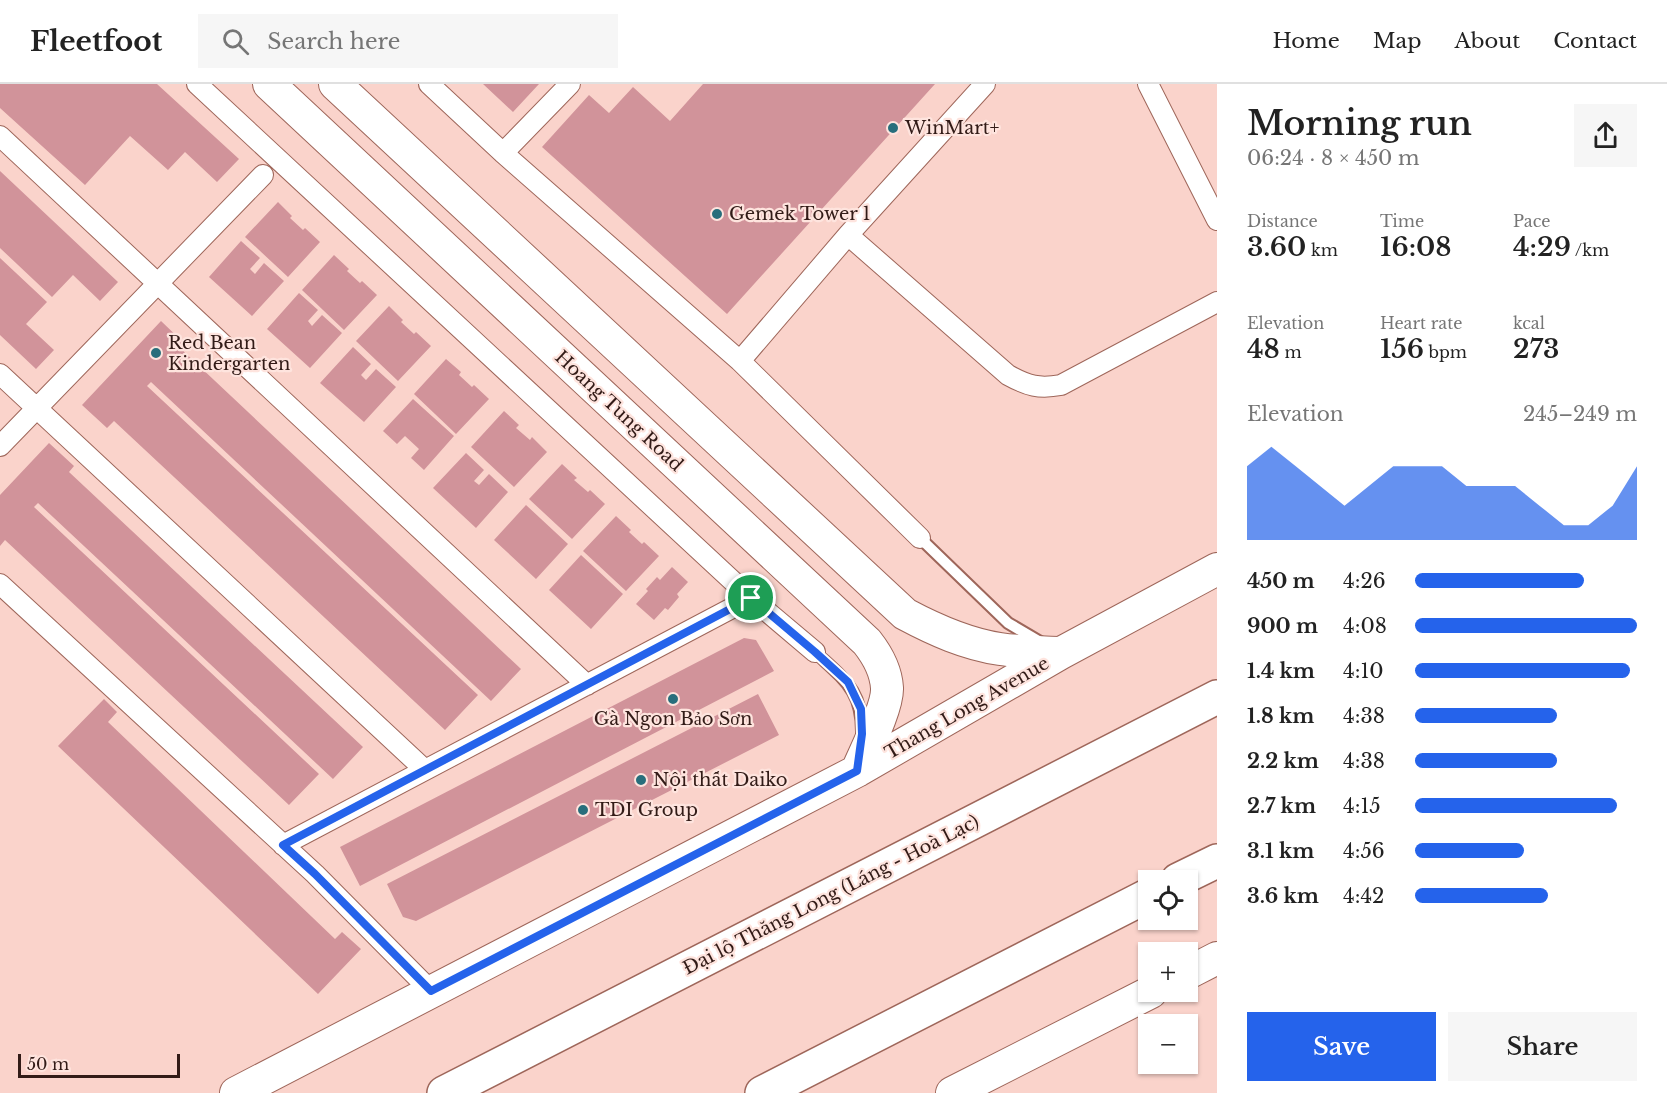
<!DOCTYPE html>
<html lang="en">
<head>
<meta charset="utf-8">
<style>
  body { margin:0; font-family:"Libre Baskerville",serif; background:#f6f6f6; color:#222; height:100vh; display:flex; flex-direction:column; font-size:22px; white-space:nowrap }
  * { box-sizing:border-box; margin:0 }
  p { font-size:20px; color:#767676 }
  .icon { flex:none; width:33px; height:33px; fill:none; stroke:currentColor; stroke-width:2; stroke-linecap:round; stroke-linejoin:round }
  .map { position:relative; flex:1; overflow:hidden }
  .details { display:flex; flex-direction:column; background:#fff; width:450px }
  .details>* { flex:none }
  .controls { position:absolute; left:1138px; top:786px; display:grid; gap:12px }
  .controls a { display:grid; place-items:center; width:60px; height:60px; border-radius:0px; background:#fff; box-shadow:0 2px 4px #0004; font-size:30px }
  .scale { position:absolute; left:18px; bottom:15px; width:162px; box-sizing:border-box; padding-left:6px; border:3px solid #321b17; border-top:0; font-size:16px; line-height:21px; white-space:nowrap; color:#321b17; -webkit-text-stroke:4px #fee4de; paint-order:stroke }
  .pin { position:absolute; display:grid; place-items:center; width:51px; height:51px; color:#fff; margin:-26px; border:3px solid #fff; border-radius:50%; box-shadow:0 2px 6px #0007 }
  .round { display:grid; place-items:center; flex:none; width:63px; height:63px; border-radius:0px; background:#f6f6f6 }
  .overview { display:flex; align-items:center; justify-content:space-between; height:102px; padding:0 30px }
  h1 { font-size:33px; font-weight:600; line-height:45px }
  .metrics { display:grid; grid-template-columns:repeat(3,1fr); gap:9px; height:102px; padding:6px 30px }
  .metrics div { display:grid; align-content:center }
  .metrics b { font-size:26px; font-weight:600 }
  .metrics small { font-size:16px; font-weight:400 }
  .metrics p { font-size:16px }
  .chart { height:168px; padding:12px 30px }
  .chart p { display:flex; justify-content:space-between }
  .chart svg { width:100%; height:108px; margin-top:6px; fill:#2563eb; opacity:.7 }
  .button { display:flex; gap:12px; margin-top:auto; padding:12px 30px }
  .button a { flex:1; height:69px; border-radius:0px; background:#2563eb; color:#fff; font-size:24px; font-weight:600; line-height:69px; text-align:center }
  .button a+a { background:#f6f6f6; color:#222 }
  ul { padding:0 30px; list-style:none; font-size:20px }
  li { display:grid; grid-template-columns:96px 72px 1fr; align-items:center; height:45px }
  li i { height:15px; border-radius:8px; background:#2563eb }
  header { display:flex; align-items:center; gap:36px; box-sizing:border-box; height:84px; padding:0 30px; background:#fff; border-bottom:2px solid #e0e0e0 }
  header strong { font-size:28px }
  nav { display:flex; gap:33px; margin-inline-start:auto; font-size:21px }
  .search { width:420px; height:54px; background:#f6f6f6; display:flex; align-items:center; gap:15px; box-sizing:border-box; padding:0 21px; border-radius:0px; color:#767676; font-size:22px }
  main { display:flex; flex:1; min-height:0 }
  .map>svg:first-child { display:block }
  .building { fill:#d1939a }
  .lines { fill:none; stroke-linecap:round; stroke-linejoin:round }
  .service-casing { stroke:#9e665a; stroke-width:14 }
  .minor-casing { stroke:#9e665a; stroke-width:22 }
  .primary-casing { stroke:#9e665a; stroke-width:34 }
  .motorway-casing { stroke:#9e665a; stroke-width:36 }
  .service { stroke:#fff; stroke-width:10 }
  .minor { stroke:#fff; stroke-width:20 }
  .primary { stroke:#fff; stroke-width:32 }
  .motorway { stroke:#fff; stroke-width:33 }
  .route-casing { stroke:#fff; stroke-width:12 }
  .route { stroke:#2563eb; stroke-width:8 }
  .poi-dot { fill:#286e7c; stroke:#fee4de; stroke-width:2 }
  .labels { text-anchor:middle; stroke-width:4.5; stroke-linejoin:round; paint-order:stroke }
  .poi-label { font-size:18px; fill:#321b17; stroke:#fee4de; text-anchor:start }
  .street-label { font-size:18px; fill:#321b17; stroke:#fee4de }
</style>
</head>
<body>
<header>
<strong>Fleetfoot</strong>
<div class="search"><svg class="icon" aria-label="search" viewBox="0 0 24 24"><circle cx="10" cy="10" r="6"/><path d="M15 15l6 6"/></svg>Search here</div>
<nav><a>Home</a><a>Map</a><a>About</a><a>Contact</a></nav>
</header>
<main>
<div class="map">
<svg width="1217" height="1009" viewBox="0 0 1217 1009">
  <rect width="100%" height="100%" fill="#fad3cb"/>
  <!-- building -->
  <path class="building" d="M0 0H157L239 75 217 98 185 68 168 86 130 52 85 101 0 24Z
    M483 0H539L513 28Z
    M703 0H935L727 230 542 63 589 11 609 29 633 3 670 37Z
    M0 87 118 198 100 217 73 191 52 213 0 164Z
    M278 118 292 132 290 134 303 146 305 144 320 158 288 193 245 153Z
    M241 157 260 174 250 185 255 190 264 179 284 197 252 232 209 193Z
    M334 171 349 185 347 187 360 199 362 197 377 211 344 246 302 206Z
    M0 174 47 218 26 240 54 266 36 285 0 251Z
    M299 209 318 226 308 237 312 242 322 231 342 249 310 284 267 245Z
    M389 222 403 236 401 238 414 250 416 248 431 262 398 297 356 257Z
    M161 237 185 260 181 265 521 585 491 617 151 298 147 302 478 611 445 646 114 337 107 344 82 321Z
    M353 263 371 280 361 291 366 296 376 285 396 303 364 338 320 299Z
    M446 275 461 288 459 291 472 303 474 301 489 315 456 350 414 310Z
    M413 315 454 352 424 386 411 374 419 365 405 352 397 360 383 347Z
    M504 327 519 341 516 344 530 356 532 353 547 368 514 403 471 363Z
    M49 359 74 382 69 388 363 663 333 695 38 419 34 423 319 690 289 721 5 456 0 462V411Z
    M466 369 484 386 474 397 479 401 489 390 508 408 476 444 433 404Z
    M562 380 577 394 574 396 588 408 590 406 605 420 572 455 529 415Z
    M526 421 568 460 536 495 494 456Z
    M616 432 631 446 629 448 642 460 644 458 659 472 626 507 583 467Z
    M581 471 623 510 591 545 549 506Z
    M672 483 688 498 677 510 679 513 668 526 665 524 654 536 636 520 648 507 646 505 657 493 660 496Z
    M744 554 756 556 774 587 360 802 340 763Z
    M758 610 779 651 416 837 403 833 387 800Z
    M104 615 117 628 108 638 335 855 342 848 361 865 318 910 58 662Z"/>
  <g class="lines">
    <defs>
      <path id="service" d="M920 454 1008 539 1042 559
        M815 568C845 596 863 607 862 651"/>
      <path id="minor" d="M197 0 751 514 815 568
        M429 0 503 69 740 277 920 454
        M1148 0 1217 136
        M0 52 587 601
        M503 69 570 0
        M848 151 1008 291C1028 302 1039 305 1061 301L1217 218
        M740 277 848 151 985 0
        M0 290 425 686
        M0 362 263 91
        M0 500 315 790 431 907
        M283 761 751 514"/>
      <path id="primary" d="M269 0 867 558C878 572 886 586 887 604 888 623 865 668 857 687
        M335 0 905 530C935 546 966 560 1000 565 1020 568 1041 568 1061 569
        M1188 889 1217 874
        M236 1009 857 687 1061 569 1217 485
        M952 1009 1151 908"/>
      <path id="motorway" d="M1178 796 1217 777
        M444 1009 1217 613
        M762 1009 1149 811"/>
    </defs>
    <!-- service casing -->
    <use href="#service" class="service-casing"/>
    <!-- minor casing -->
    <use href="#minor" class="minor-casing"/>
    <!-- primary casing -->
    <use href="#primary" class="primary-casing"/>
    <!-- motorway casing -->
    <use href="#motorway" class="motorway-casing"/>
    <!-- service -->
    <use href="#service" class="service"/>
    <!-- minor -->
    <use href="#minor" class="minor"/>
    <!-- primary -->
    <use href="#primary" class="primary"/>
    <!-- motorway -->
    <use href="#motorway" class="motorway"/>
  </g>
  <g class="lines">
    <defs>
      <path id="route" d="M751 514 815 568 848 598 861 625 862 650 857 687 431 907 315 790 283 761Z"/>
    </defs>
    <!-- route casing -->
    <use href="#route" class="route-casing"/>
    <!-- route -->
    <use href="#route" class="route"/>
  </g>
  <!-- markers -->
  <g class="poi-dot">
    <circle cx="893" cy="44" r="6"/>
    <circle cx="717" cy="130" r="6"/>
    <circle cx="156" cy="269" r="6"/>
    <circle cx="673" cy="615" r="6"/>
    <circle cx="641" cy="696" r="6"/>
    <circle cx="583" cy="726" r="6"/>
  </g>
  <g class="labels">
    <!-- poi labels -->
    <g class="poi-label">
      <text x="905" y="50">WinMart+</text>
      <text x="729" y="136">Gemek Tower 1</text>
      <text x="168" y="265">Red Bean<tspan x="168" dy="21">Kindergarten</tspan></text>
      <text x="673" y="641" text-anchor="middle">Gà Ngon Bảo Sơn</text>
      <text x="653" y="702">Nội thất Daiko</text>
      <text x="595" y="732">TDI Group</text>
    </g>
    <!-- street labels -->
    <g class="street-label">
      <text transform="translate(619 327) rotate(43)" y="6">Hoang Tung Road</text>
      <text transform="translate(967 624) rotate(-30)" y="6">Thang Long Avenue</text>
      <text transform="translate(831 811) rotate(-27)" y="6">Đại lộ Thăng Long (Láng - Hoà Lạc)</text>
    </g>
  </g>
</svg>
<div class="controls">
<a><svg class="icon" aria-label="locate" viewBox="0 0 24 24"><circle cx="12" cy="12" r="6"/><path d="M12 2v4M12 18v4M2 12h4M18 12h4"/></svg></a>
<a>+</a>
<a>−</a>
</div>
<div class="scale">50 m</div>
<div class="pin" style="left:751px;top:514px;background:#1e9e55"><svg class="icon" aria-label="arrive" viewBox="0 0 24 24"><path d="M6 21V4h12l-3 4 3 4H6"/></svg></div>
</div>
<section class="details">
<div class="overview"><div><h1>Morning run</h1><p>06:24 · 8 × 450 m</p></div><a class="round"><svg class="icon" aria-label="share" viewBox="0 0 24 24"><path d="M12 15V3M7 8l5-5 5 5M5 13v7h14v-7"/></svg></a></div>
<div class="metrics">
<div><p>Distance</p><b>3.60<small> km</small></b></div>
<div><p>Time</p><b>16:08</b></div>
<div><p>Pace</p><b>4:29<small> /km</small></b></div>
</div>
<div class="metrics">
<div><p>Elevation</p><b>48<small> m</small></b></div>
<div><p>Heart rate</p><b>156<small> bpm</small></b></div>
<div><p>kcal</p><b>273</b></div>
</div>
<div class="chart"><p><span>Elevation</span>245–249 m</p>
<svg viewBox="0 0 160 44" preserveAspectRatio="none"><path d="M0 44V14L10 6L20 14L30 22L40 30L50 22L60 14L70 14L80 14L90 22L100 22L110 22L120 30L130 38L140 38L150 30L160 14V44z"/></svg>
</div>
<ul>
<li><b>450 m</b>4:26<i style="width:76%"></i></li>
<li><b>900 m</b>4:08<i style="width:100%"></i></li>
<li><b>1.4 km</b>4:10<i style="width:97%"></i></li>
<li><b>1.8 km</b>4:38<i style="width:64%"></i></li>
<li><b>2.2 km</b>4:38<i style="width:64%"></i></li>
<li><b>2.7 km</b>4:15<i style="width:91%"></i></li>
<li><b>3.1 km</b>4:56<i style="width:49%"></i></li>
<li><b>3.6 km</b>4:42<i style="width:60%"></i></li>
</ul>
<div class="button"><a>Save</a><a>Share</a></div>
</section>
</main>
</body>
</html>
